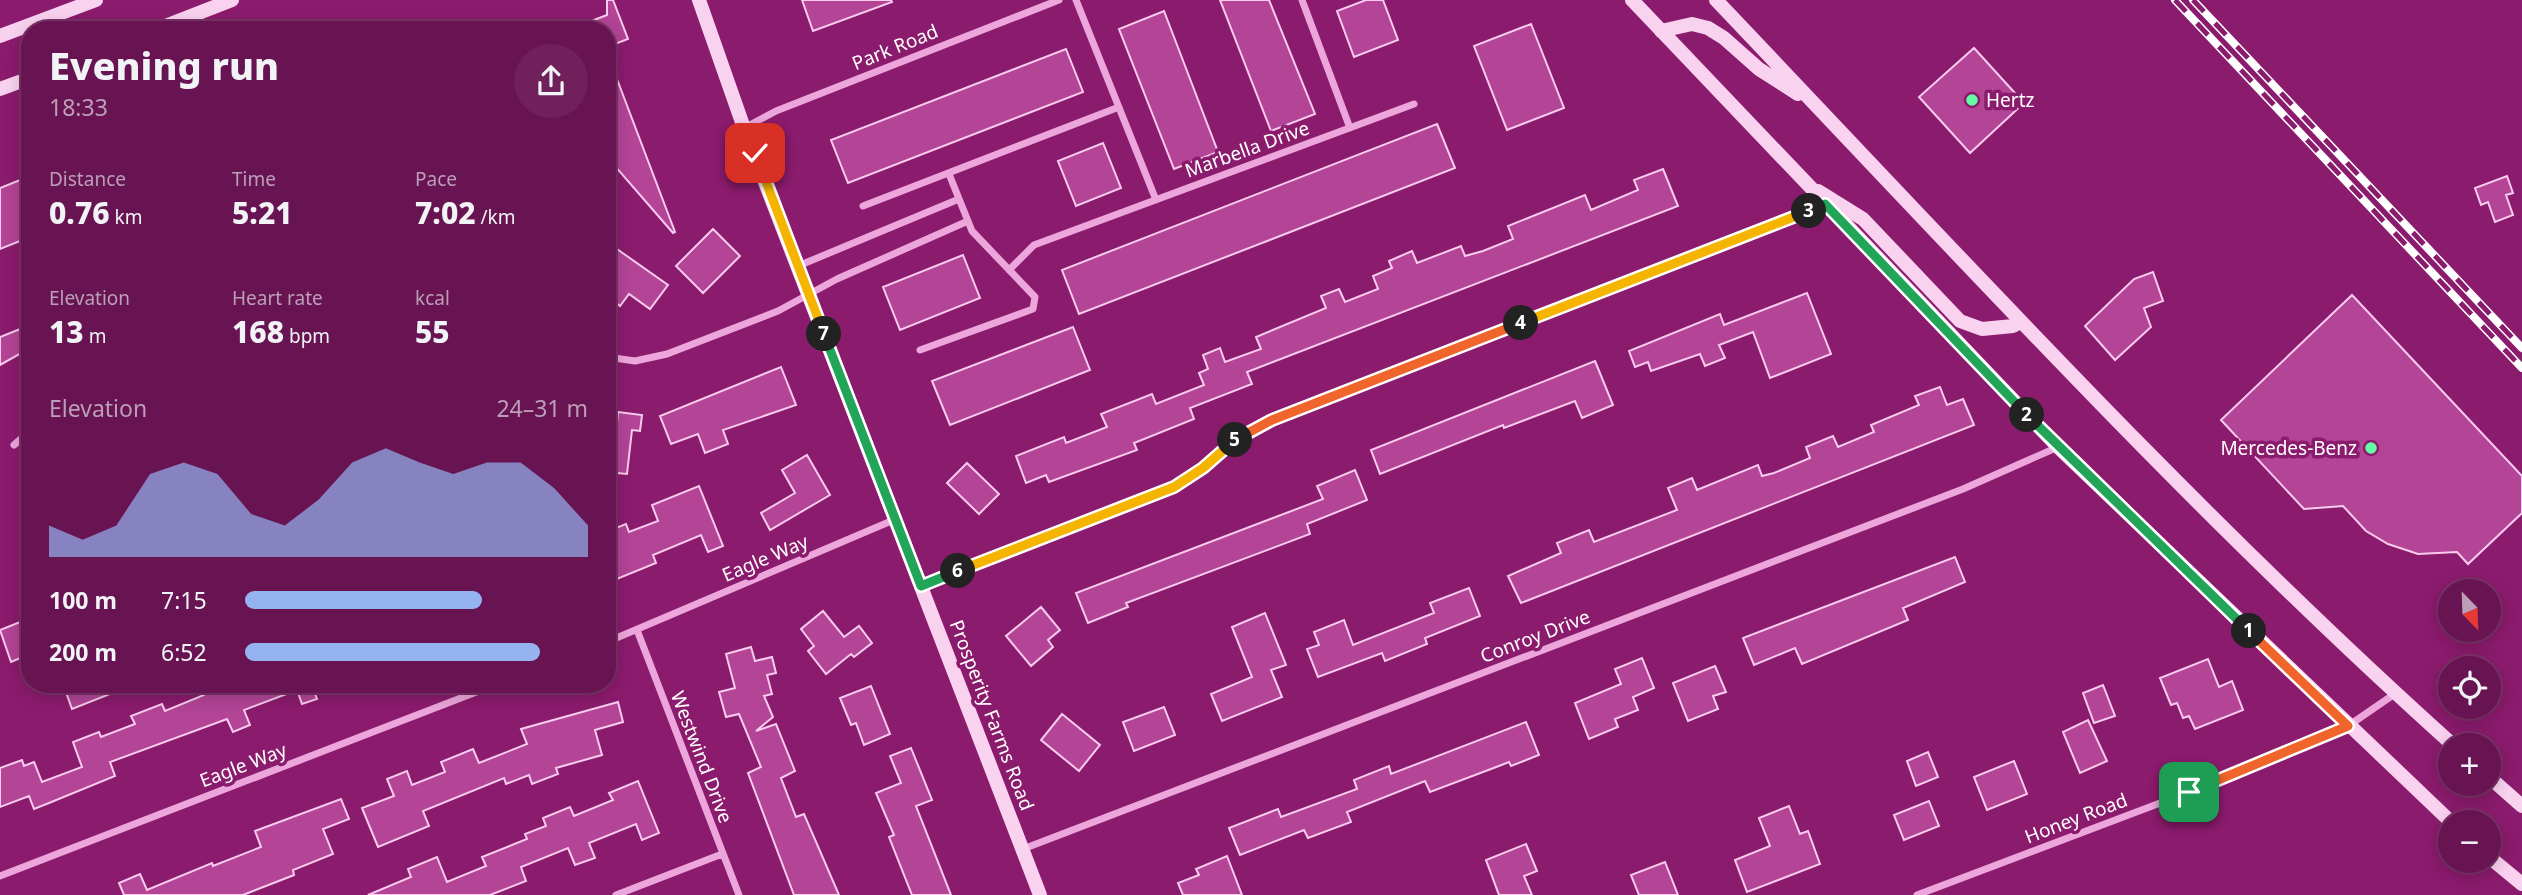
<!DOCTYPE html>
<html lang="en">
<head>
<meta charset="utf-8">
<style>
  body { margin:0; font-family:"Noto Sans",sans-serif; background:#70215c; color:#f1f3f6; height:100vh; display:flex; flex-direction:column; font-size:26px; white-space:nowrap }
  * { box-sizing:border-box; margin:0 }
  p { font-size:23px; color:#bd9eb8 }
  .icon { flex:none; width:38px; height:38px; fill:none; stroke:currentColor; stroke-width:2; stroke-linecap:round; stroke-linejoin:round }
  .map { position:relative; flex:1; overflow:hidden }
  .drawer { position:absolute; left:21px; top:21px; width:595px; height:672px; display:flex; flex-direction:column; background:#681452; border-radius:28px; box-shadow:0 4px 18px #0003,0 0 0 2px #7b3369 }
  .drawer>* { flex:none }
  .needle { width:46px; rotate:157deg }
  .tools { position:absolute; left:2438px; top:579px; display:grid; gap:14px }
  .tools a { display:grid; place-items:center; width:63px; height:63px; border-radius:50%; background:#681452; box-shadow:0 4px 18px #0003,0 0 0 2px #7b3369; font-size:35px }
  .pin { position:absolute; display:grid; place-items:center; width:60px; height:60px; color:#fff; margin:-30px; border-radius:14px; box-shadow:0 4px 10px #0006 }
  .km { position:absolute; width:35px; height:35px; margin:-18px; border-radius:50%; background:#222; color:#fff; font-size:19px; line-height:35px; text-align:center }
  .round { display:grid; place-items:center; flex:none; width:74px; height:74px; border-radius:37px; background:#70215c }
  .head { display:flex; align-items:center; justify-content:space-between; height:119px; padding:0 28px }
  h1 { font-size:38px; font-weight:800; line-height:52px }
  .figures { display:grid; grid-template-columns:repeat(3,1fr); gap:10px; height:119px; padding:7px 28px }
  .figures div { display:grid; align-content:center }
  .figures b { font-size:30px; font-weight:800 }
  .figures small { font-size:19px; font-weight:400 }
  .figures p { font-size:19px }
  .chart { height:196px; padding:14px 28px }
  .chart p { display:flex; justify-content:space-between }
  .chart svg { width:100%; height:126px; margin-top:7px; fill:#95b2f1; opacity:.7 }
  ul { padding:0 28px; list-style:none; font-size:23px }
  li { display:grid; grid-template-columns:112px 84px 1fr; align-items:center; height:52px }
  li i { height:18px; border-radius:9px; background:#95b2f1 }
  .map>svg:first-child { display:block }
  .building { fill:#b34496; stroke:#f9cbee; stroke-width:2 }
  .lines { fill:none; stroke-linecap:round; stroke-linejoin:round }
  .street { stroke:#eda6db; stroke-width:7 }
  .secondary { stroke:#f9d2ef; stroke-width:14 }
  .rail-casing { stroke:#fff; stroke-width:8 }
  .rail { stroke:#8b1b6d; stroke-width:5; stroke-dasharray:16; stroke-linecap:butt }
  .split-1-casing { stroke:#fff; stroke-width:14 }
  .split-2-casing { stroke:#fff; stroke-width:14 }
  .split-3-casing { stroke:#fff; stroke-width:14 }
  .split-4-casing { stroke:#fff; stroke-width:14 }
  .split-5-casing { stroke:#fff; stroke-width:14 }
  .split-6-casing { stroke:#fff; stroke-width:14 }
  .split-7-casing { stroke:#fff; stroke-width:14 }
  .split-8-casing { stroke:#fff; stroke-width:14 }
  .split-1 { stroke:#f0652b; stroke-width:9 }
  .split-2 { stroke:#22a559; stroke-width:9 }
  .split-3 { stroke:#22a559; stroke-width:9 }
  .split-4 { stroke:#f5b400; stroke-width:9 }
  .split-5 { stroke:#f0652b; stroke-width:9 }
  .split-6 { stroke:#f5b400; stroke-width:9 }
  .split-7 { stroke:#22a559; stroke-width:9 }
  .split-8 { stroke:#f5b400; stroke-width:9 }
  .poi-dot { fill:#63fea3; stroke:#8b1b6d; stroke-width:2.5 }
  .labels { text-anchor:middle; stroke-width:7; stroke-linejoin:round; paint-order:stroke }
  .street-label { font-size:19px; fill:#fff; stroke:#8b1b6d }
  .poi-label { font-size:19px; fill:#fff; stroke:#8b1b6d; text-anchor:start }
</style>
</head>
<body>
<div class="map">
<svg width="2522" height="895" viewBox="0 0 2522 895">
  <rect width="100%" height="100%" fill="#8b1b6d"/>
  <!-- building -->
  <path class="building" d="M607 0H613L628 39 607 47V30L573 28 607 15Z
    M802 0H891L892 2 813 31Z
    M1220 0H1269L1315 114 1271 131Z
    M1366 0H1383L1398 40 1354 57 1337 11Z
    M1164 11 1218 152 1174 169 1119 29Z
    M1531 24 1564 108 1507 130 1474 46Z
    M1974 48 2024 103 1970 153 1919 97Z
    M1066 49 1083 92 848 183 831 140Z
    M609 58 675 232 673 233 607 157Z
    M1437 124 1455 168 1079 314 1062 270Z
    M1103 143 1121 188 1076 206 1058 161Z
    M1663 169 1678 206 1247 372 1252 384 1190 408 1194 419 1134 443 1137 450 1049 482 1046 475 1026 483 1016 456 1064 437 1066 443 1107 427 1101 414 1152 394 1156 404 1204 385 1199 373 1208 369 1203 355 1220 348 1225 362 1261 349 1256 337 1326 308 1321 296 1339 289 1345 302 1378 289 1373 276 1392 268 1389 261 1412 251 1417 263 1461 246 1465 256 1483 251 1513 239 1508 226 1585 195 1591 210 1638 190 1634 180Z
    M2507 176 2513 193 2506 195 2513 215 2495 222 2488 202 2481 205 2475 188Z
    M20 180 30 205V237L0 249V188Z
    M713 229 740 256 703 293 676 266Z
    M607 242 668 285 650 309 629 294 620 306 607 296Z
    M963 255 980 298 900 330 883 287Z
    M2153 272 2163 301 2144 308 2151 327 2115 360 2085 326 2134 279Z
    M1807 293 1831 354 1770 378 1753 332 1719 345 1725 358 1705 366 1700 354 1651 371 1648 362 1635 367 1629 351 1720 314 1724 325Z
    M2352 295 2522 476V513L2468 564 2457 552 2418 554 2388 544 2366 531 2343 506 2304 509 2221 420Z
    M30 325V348L0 365V337Z
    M1073 327 1090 370 950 425 932 381Z
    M1595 361 1613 405 1582 418 1575 401 1504 428 1503 425 1380 474 1371 450Z
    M781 367 796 405 723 430 728 444 705 453 698 434 671 444 660 416Z
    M1940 387 1947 405 1963 399 1974 425 1521 603 1508 576 1561 553 1557 543 1589 530 1594 542 1677 510 1668 488 1692 478 1697 490 1758 465 1762 476 1774 473 1810 458 1806 447 1833 436 1838 447 1874 432 1871 425 1919 405 1915 396Z
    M618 412 642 415 640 431 632 430 627 474 607 472V423L617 424Z
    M807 455 830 495 770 530 761 513 795 493 782 470Z
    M967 463 999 494 979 514 947 483Z
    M1355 470 1367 500 1307 524 1310 534 1126 603 1128 607 1088 623 1076 593 1323 499 1317 486Z
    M699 486 723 546 708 552 701 535 653 555 656 563 607 583V553L616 550 608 531 626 524 629 532 658 521 652 505Z
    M1955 557 1965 582 1903 608 1908 620 1802 664 1795 648 1754 665 1743 638Z
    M1469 588 1480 616 1425 638 1427 644 1385 661 1382 653 1318 677 1307 649 1319 645 1314 632 1344 620 1353 645 1434 613 1430 603Z
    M1041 607 1060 630 1048 640 1053 647 1031 666 1006 636Z
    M823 611 844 637 859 626 872 643 854 657 851 654 826 674 808 651 814 646 801 629Z
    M1265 613 1286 665 1271 670 1282 697 1222 721 1211 694 1252 677 1232 627Z
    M30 618V654L11 662 0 630Z
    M751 647 755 661 772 657 776 673 767 675 772 694 764 696 773 717 756 731 776 724 795 771 781 778 796 817 804 814 839 895H794L748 773 761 767 739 714 726 717 719 692 735 688 726 654Z
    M1642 658 1654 688 1633 697 1638 710 1615 719 1618 727 1589 739 1575 703 1621 684 1615 669Z
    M2208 659 2219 687 2232 681 2243 710 2195 729 2189 716 2183 718 2177 703 2171 705 2160 678Z
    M1715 666 1726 692 1713 696 1718 709 1688 721 1673 683Z
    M63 684H132L133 685 72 709Z
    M211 684H311L317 699 302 704 297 690 244 710 250 725 233 732 227 719 110 762 115 776 49 803 34 809 29 796 0 807V768L22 760 24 766 34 762 42 782 82 767 73 742 99 732 101 737 135 724 131 716 162 704 165 711 204 695 201 688Z
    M2103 685 2115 716 2094 723 2083 693Z
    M871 686 890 734 864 745 856 723 851 725 840 698Z
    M618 702 623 722 595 730 602 755 556 768 558 774 532 784 529 775 506 784 504 778 423 811 429 826 378 847 362 808 394 796 387 779 407 771 412 785 445 772 441 762 473 749 479 763 527 744 521 729Z
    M1164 707 1175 735 1134 751 1123 722Z
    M1062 714 1100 745 1079 771 1041 740Z
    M2088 720 2107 761 2080 773 2063 732Z
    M1526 722 1539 755 1511 766 1509 762 1491 769 1430 792 1425 781 1347 812 1351 822 1308 838 1304 830 1240 855 1229 828 1278 809 1281 817 1357 789 1354 780 1389 766 1391 774Z
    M911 748 932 800 916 806 951 895H912L889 837 894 835 876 793 901 783 890 756Z
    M1928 752 1938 777 1916 786 1907 761Z
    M2014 761 2027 794 1987 810 1974 777Z
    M638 781 659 833 642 840 636 824 589 843 595 858 575 865 568 848 521 867 526 881 490 895H368L411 877 408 869 437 857 447 882 486 866 482 857 527 839 525 834 546 826 543 818 570 807 574 816 613 800 609 793Z
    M341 799 349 819 323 829 333 854 293 870 294 875 243 895H124L119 883 140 874 147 890 212 863 213 866 261 847 255 831Z
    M1929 801 1939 826 1904 840 1894 815Z
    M1789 806 1800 834 1808 831 1820 864 1747 892 1735 860 1770 846 1759 818Z
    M1526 844 1537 871 1524 876 1532 895H1499L1486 860Z
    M1227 856 1242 895H1183L1178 883 1199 875 1196 869Z
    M1665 862 1678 895H1639L1631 875Z"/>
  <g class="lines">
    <!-- street -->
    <path class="street" d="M1076 0 1156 200
      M1302 0 1350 128
      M744 128 776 111 1059 0
      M863 206 1119 107
      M798 266 959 199
      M1009 270 1034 245 1414 104
      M920 350 1033 309 1035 297 972 231 949 174
      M607 357 635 361 667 354 778 311 837 279 968 221
      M14 445 30 431
      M921 585 1174 487C1209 467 1234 437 1272 420L1825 204
      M637 630 739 895
      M607 642 896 519
      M1023 849 1963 489 2058 447
      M0 876 497 684
      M616 895 722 854
      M1917 895 2213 783 2348 726 2396 693"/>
    <!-- secondary -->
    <path class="secondary" d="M699 0 744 128 1040 895
      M1632 0 2058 447 2451 822
      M1716 0C1957 253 2193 512 2454 746
      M155 30 232 0
      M1661 31 1692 24 1708 28 1724 38 1759 69 1798 94
      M0 36 96 0
      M0 89 30 78
      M1818 191 1863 219 1960 321 1982 329 2013 326 2020 322
      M2488 776 2522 806
      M2488 856 2522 884"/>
    <defs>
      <path id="rail" d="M2175 0 2522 368
        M2193 0 2522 348"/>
    </defs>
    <!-- rail casing -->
    <use href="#rail" class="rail-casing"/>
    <!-- rail -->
    <use href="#rail" class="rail"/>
  </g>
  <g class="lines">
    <defs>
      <path id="split-1" d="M2189 792 2348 726 2249 631"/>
      <path id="split-2" d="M2027 415 2249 631"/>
      <path id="split-3" d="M1809 211 1825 204 2027 415"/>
      <path id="split-4" d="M1521 323 1809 211"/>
      <path id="split-5" d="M1235 440 1272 420 1521 323"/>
      <path id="split-6" d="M958 571 1174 487 1203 468 1235 440"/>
      <path id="split-7" d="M824 334 921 586 958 571"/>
      <path id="split-8" d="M755 153 824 334"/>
    </defs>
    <!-- split-1 casing -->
    <use href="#split-1" class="split-1-casing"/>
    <!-- split-2 casing -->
    <use href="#split-2" class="split-2-casing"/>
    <!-- split-3 casing -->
    <use href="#split-3" class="split-3-casing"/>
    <!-- split-4 casing -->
    <use href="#split-4" class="split-4-casing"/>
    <!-- split-5 casing -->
    <use href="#split-5" class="split-5-casing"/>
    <!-- split-6 casing -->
    <use href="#split-6" class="split-6-casing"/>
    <!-- split-7 casing -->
    <use href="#split-7" class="split-7-casing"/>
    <!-- split-8 casing -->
    <use href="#split-8" class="split-8-casing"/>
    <!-- split-1 -->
    <use href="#split-1" class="split-1"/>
    <!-- split-2 -->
    <use href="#split-2" class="split-2"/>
    <!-- split-3 -->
    <use href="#split-3" class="split-3"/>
    <!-- split-4 -->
    <use href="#split-4" class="split-4"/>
    <!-- split-5 -->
    <use href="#split-5" class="split-5"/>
    <!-- split-6 -->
    <use href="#split-6" class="split-6"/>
    <!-- split-7 -->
    <use href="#split-7" class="split-7"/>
    <!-- split-8 -->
    <use href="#split-8" class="split-8"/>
  </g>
  <!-- markers -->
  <g class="poi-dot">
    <circle cx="1972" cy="100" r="7"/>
    <circle cx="2371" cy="448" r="7"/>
  </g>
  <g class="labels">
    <!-- street labels -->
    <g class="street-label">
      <text transform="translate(895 47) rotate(-22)" y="7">Park Road</text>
      <text transform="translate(1247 149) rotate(-20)" y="7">Marbella Drive</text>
      <text transform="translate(765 558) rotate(-23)" y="7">Eagle Way</text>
      <text transform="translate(1535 636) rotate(-21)" y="7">Conroy Drive</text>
      <text transform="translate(992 715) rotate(69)" y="7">Prosperity Farms Road</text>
      <text transform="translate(702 757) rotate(69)" y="7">Westwind Drive</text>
      <text transform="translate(243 765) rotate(-21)" y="7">Eagle Way</text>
      <text transform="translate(2076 818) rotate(-21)" y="7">Honey Road</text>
    </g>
    <!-- poi labels -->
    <g class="poi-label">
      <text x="1986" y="107">Hertz</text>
      <text x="2357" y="455" text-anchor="end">Mercedes-Benz</text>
    </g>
  </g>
</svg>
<div class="tools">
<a><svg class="needle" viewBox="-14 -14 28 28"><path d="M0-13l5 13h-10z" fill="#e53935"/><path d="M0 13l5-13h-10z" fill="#bd9eb8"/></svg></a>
<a><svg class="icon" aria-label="locate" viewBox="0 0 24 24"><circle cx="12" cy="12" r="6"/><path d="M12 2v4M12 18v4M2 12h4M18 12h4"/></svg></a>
<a>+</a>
<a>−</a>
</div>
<div class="pin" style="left:2189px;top:792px;background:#1e9e55"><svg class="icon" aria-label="arrive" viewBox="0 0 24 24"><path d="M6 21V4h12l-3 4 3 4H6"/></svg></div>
<div class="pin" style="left:755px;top:153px;background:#d93025"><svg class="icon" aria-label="check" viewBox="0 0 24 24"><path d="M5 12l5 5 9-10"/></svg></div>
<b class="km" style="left:2249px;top:631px">1</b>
<b class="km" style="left:2027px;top:415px">2</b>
<b class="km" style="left:1809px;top:211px">3</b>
<b class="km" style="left:1521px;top:323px">4</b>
<b class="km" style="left:1235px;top:440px">5</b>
<b class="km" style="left:958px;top:571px">6</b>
<b class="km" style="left:824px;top:334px">7</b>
<section class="drawer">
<div class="head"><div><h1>Evening run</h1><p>18:33</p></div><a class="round"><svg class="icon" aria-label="share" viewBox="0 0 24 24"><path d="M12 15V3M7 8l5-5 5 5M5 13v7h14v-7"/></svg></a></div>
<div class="figures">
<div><p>Distance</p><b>0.76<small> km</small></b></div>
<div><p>Time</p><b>5:21</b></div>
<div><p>Pace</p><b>7:02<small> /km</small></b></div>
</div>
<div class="figures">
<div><p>Elevation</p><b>13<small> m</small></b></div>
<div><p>Heart rate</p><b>168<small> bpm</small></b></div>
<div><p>kcal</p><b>55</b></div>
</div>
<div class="chart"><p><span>Elevation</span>24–31 m</p>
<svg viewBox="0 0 160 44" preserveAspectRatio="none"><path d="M0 44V33L10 38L20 33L30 15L40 11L50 15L60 29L70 33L80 24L90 11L100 6L110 11L120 15L130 11L140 11L150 20L160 33V44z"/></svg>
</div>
<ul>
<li><b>100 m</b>7:15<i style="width:69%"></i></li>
<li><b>200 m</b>6:52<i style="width:86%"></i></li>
</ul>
</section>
</div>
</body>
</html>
